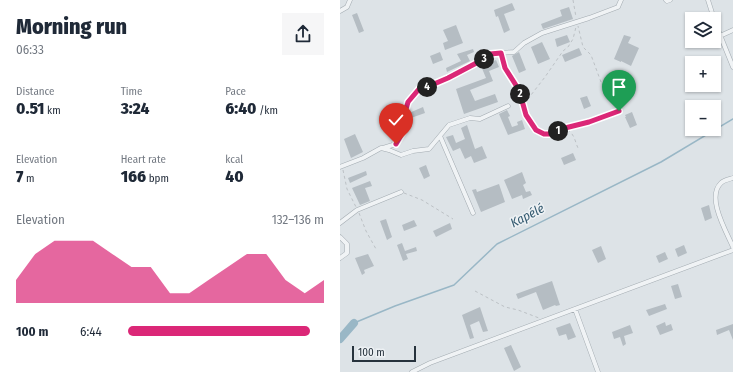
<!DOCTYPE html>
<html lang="en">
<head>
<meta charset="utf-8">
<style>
  body { margin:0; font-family:"Fira Sans Condensed",sans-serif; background:#f6f6f7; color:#1f2937; height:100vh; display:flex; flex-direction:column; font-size:15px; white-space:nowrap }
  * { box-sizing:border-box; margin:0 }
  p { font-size:13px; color:#747a83 }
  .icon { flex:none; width:22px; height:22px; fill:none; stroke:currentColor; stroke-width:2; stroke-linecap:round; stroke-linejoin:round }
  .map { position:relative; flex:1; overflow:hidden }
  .side { display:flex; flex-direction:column; background:#fff; width:340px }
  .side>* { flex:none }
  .controls { position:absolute; left:345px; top:12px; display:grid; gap:8px }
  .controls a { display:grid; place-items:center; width:36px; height:36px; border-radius:0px; background:#fff; box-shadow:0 1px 3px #0004; font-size:20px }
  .scale { position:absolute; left:12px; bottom:10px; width:64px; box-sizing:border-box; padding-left:4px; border:2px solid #27333d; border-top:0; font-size:11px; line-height:14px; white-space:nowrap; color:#27333d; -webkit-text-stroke:3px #edf1f4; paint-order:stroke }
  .pin { position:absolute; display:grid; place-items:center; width:34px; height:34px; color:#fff; margin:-41px -17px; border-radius:50% 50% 50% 0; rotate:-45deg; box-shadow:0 0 4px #0007 }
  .pin .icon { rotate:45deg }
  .km { position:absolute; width:20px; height:20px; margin:-10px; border-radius:50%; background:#222; color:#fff; font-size:11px; line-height:20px; text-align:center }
  .round { display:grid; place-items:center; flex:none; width:42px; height:42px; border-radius:0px; background:#f6f6f7 }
  .head { display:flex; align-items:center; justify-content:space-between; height:68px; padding:0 16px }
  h1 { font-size:22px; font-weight:800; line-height:30px }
  .metrics { display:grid; grid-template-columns:repeat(3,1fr); gap:6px; height:68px; padding:4px 16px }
  .metrics div { display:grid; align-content:center }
  .metrics b { font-size:17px; font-weight:800 }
  .metrics small { font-size:11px; font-weight:400 }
  .metrics p { font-size:11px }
  .chart { height:112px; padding:8px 16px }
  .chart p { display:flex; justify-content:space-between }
  .chart svg { width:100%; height:72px; margin-top:4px; fill:#db2777; opacity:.7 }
  ul { padding:0 16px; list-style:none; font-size:13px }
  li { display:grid; grid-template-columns:64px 48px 1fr; align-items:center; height:30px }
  li i { height:10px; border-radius:5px; background:#db2777 }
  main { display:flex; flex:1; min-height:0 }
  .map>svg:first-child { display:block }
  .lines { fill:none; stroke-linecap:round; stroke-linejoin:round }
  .stream { stroke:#99b7c6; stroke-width:1.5 }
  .river { stroke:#99b7c6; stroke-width:8 }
  .building { fill:#b5bdc3 }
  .minor-casing { stroke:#a3abb1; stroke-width:5 }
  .path { stroke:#bcc1c5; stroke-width:1; stroke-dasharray:3 3; stroke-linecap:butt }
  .minor { stroke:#f0f3f5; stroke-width:4 }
  .route-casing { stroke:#fff; stroke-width:8 }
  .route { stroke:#db2777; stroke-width:5 }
  .labels { text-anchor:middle; stroke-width:3; stroke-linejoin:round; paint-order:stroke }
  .water-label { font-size:13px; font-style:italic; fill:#33596f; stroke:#edf1f4 }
</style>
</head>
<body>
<main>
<section class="side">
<div class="head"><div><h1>Morning run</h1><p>06:33</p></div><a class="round"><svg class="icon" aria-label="share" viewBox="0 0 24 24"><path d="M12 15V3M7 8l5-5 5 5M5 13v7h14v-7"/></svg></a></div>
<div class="metrics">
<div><p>Distance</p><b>0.51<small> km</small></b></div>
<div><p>Time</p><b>3:24</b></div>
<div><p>Pace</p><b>6:40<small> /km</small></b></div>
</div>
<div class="metrics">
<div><p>Elevation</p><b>7<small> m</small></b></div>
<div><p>Heart rate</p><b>166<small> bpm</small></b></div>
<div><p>kcal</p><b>40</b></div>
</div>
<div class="chart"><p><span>Elevation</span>132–136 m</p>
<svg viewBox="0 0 160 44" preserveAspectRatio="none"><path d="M0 44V30L10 14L20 6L30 6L40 6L50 14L60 22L70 22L80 38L90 38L100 30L110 22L120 14L130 14L140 30L150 38L160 30V44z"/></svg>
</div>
<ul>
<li><b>100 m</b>6:44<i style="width:93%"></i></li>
</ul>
</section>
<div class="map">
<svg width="393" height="372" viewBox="0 0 393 372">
  <rect width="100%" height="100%" fill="#dde3e7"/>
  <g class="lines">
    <!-- stream -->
    <path class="stream" d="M14 323 55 306 114 285 157 244 321 162 393 119"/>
    <!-- river -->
    <path class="river" d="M0 339 14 323"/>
  </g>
  <!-- building -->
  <path class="building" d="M172 3 175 10 164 14 170 30 164 33 158 16 156 17 154 10Z
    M229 7 233 19 203 29 201 24 222 16 220 10Z
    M17 13 24 31 19 33 12 15Z
    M116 25 123 43 105 50 103 43 108 41 103 30Z
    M227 35 230 42 217 47 215 39Z
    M284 35 291 37 288 43 299 48 291 66 281 61V62L274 59Z
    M202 42 210 59 198 64 191 47Z
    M239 48 242 55 225 62 222 55Z
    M133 49 134 52 127 55 130 61 107 72 106 68 121 61 117 54Z
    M100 52 103 60 93 64 90 56Z
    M179 52 186 70 179 73 172 56Z
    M156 60 159 67 149 71 153 81 130 90 135 101 155 94 158 102 124 114 116 89 146 78 141 66Z
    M283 83 286 89 275 94 272 87Z
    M247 96 251 106 244 109 240 98Z
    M83 107 85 113 68 119 67 117 69 113Z
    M167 110 170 116 168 117 172 127 178 125 177 122 182 120 185 129 168 135 159 114Z
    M292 112 297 125 290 128 285 117H286L285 115Z
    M127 125 135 149 142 146 147 158 134 163 131 156 125 159 120 148 113 151 106 137 113 135 116 143 125 139 121 128Z
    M15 134 23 152 11 158 4 139Z
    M233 153 236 160 224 165 221 158Z
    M86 165 90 176 84 179 79 168Z
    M26 171 27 175 10 183 8 178Z
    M182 172 186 183 183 185 186 192 190 191 192 195 183 199 182 195 172 199 164 180Z
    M30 181 32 186 25 188 30 201 20 205 12 188Z
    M159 184 165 202 141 212 132 190 136 189 137 192Z
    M369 205 372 218 365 221 361 208Z
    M46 219 52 237 47 240 40 221Z
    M74 220 77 226 64 231 62 225Z
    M110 223 112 229 96 237 93 231Z
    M62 243 65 251 76 247 77 251 66 254 68 259 63 261 57 245Z
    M344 245 347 253 338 257 335 249Z
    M261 246 266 259 258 263 252 250Z
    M325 252 328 259 319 263 316 256Z
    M28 254 34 266 24 270 25 273 22 275 15 258Z
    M212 281 220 305 216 306 215 305 203 310 196 292 178 299 176 294Z
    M338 284 342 297 335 299 331 286Z
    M325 304 327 309 309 316 306 310Z
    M140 307 148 331 143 332 139 321 130 325 134 338 130 339 122 315Z
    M325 322 326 326 331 324 333 330 320 335 316 326Z
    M230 323 236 337 228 340 226 334 219 336 216 328Z
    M393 324V340L389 330 377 335 376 330Z
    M290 325 293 333 284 336 286 344 283 346 280 337 274 339 272 332Z
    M171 345 181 367 174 371 164 348Z"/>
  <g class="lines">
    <defs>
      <path id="minor" d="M326 0 327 1 330 0
        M368 0 374 19
        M0 11 7 7 10 0
        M374 20 393 67
        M380 36 393 30
        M100 136 133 213
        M43 148 56 144 63 133 64 116 69 102 79 89 87 87 108 78 144 59 150 54 174 52 184 43 202 33 249 18 278 7 281 0
        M0 167 23 158 41 148 49 150 61 155 73 151 89 149 109 125 130 118 140 119 168 106
        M393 178C390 179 384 180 381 183 366 197 386 231 393 247
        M0 223 17 210 61 192
        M0 237 7 244V253L0 258
        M235 309 258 372
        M72 372 90 363 393 250"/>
    </defs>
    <!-- minor casing -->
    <use href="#minor" class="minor-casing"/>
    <!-- path -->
    <path class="path" d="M233 0 236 17
      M162 57C166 71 173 77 179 90 186 103 185 118 196 130 208 142 224 121 232 134 235 138 236 144 238 148
      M184 104 205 77 223 51 228 47 233 39 236 27
      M226 129 279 111 261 82 251 55 243 47 238 26
      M3 170 7 189 16 207
      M64 193 82 200 113 219
      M19 213 26 231 36 249
      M135 291 165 307 178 310 199 318"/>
    <!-- minor -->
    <use href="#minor" class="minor"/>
  </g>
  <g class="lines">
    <defs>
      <path id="route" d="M56 144 63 132 64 116 68 102 79 89 87 87 108 78 144 59 150 54 161 53 165 68 179 90 186 115 196 130 204 134H212L221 129 249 122 279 111"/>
    </defs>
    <!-- route casing -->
    <use href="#route" class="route-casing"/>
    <!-- route -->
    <use href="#route" class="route"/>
  </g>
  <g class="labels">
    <!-- water labels -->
    <g class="water-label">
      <text transform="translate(187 215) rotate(-27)" y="5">Kapélé</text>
    </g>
  </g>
</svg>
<div class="controls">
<a><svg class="icon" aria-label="layers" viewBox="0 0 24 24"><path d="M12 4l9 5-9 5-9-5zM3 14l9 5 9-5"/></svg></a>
<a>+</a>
<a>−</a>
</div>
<div class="scale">100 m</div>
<div class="pin" style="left:279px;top:111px;background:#1e9e55"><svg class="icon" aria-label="arrive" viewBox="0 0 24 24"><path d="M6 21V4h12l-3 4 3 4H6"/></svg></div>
<div class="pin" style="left:56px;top:144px;background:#d93025"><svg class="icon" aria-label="check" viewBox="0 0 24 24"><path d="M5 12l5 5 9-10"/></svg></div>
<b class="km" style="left:218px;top:131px">1</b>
<b class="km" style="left:180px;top:94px">2</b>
<b class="km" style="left:144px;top:59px">3</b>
<b class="km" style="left:87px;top:87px">4</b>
</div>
</main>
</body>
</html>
